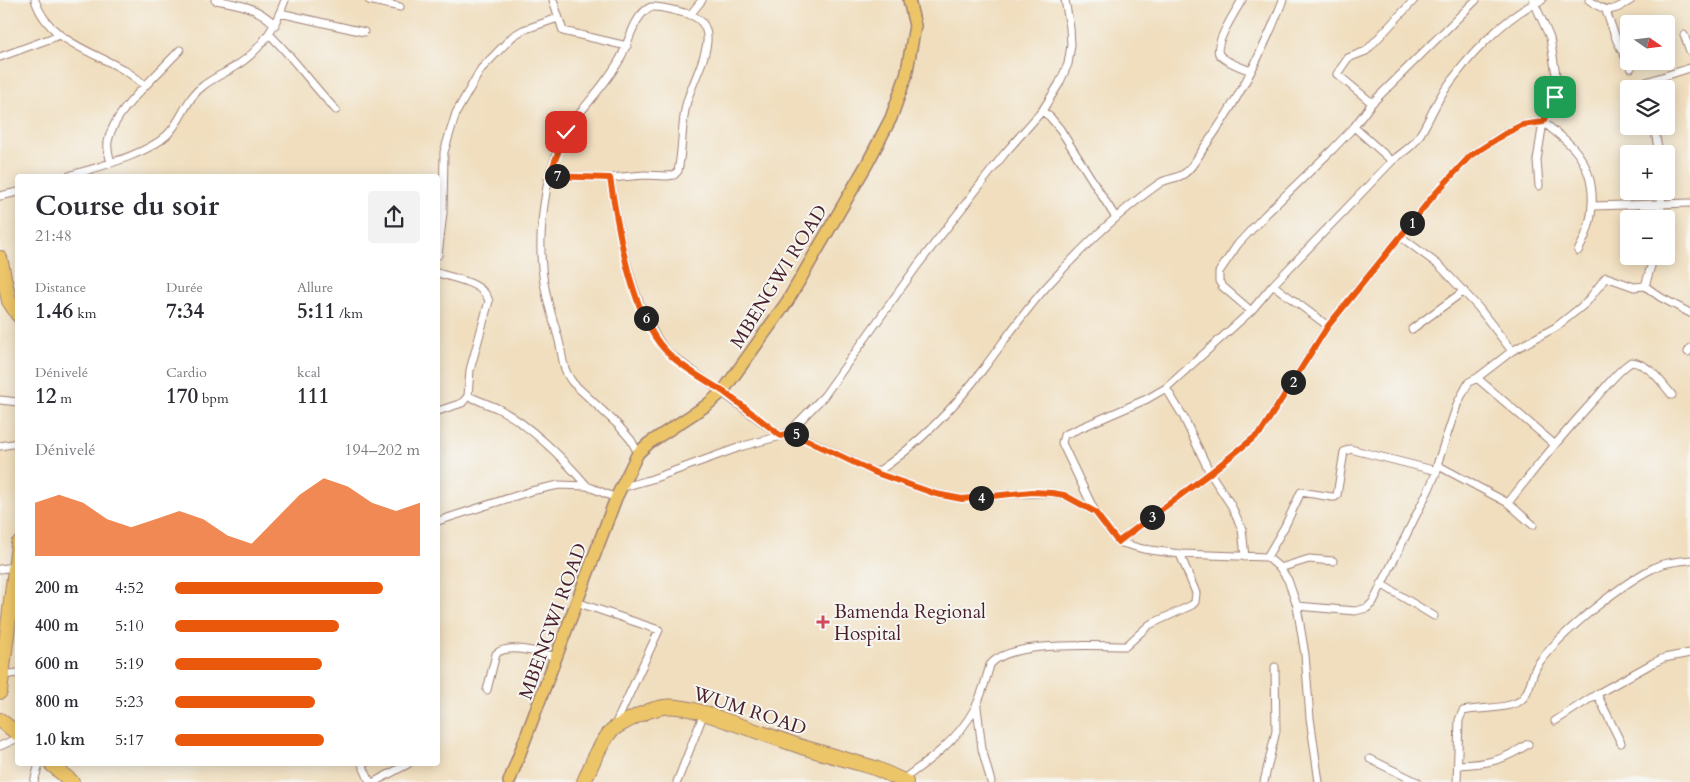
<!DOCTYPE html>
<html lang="fr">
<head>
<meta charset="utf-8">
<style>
  body { margin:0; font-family:Cardo,serif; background:#f2f2f3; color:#2b2b33; height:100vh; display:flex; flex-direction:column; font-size:19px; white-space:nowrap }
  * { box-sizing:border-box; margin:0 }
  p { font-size:16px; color:#7c7c81 }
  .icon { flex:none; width:28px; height:28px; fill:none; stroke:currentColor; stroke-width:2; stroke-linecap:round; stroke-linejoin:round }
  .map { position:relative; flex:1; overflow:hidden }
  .sheet { position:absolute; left:15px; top:174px; width:425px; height:592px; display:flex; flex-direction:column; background:#fff; border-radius:5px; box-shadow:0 2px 12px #0003 }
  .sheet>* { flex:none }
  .needle { width:32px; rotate:104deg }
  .controls { position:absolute; left:1620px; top:15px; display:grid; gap:10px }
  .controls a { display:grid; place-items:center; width:55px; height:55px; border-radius:5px; background:#fff; box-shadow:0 2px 12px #0003; font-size:25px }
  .pin { position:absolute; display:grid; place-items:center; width:42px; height:42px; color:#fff; margin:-21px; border-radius:10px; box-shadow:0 2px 8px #0006 }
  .km { position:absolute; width:25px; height:25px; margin:-12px; border-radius:50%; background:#222; color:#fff; font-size:14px; line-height:25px; text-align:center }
  .round { display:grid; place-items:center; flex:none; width:52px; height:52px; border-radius:5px; background:#f2f2f3 }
  .overview { display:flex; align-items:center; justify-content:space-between; height:85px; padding:0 20px }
  h1 { font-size:28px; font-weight:800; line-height:38px }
  .figures { display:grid; grid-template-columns:repeat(3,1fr); gap:8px; height:85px; padding:5px 20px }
  .figures div { display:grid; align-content:center }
  .figures b { font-size:21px; font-weight:800 }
  .figures small { font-size:14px; font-weight:400 }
  .figures p { font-size:14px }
  .chart { height:140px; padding:10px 20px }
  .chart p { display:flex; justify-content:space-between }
  .chart svg { width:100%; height:90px; margin-top:5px; fill:#ea580c; opacity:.7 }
  ul { padding:0 20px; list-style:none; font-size:16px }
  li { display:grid; grid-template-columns:80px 60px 1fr; align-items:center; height:38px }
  li i { height:12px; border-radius:6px; background:#ea580c }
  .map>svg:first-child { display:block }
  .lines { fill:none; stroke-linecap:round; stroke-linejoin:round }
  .street-casing { stroke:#9d7e74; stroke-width:9 }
  .primary-casing { stroke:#9d7e74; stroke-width:14 }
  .highway-casing { stroke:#9d7e74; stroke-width:16 }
  .street { stroke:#fff; stroke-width:7 }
  .primary { stroke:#ecc569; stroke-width:11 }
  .highway { stroke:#ecc569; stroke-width:14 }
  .route-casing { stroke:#fff; stroke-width:10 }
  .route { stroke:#ea580c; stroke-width:6 }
  .poi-dot { fill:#d1495b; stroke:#f6f6f2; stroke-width:2 }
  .labels { text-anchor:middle; stroke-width:4; stroke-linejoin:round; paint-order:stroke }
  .street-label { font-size:19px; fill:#4a1f2b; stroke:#f6f6f2 }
  .poi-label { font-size:19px; fill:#4a1f2b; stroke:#f6f6f2; text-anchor:start }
</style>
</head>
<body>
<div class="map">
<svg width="1690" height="782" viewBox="0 0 1690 782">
  <rect width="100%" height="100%" fill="#f6f6f2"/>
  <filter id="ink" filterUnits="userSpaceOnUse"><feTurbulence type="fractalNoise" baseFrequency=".02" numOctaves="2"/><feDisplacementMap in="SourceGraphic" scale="10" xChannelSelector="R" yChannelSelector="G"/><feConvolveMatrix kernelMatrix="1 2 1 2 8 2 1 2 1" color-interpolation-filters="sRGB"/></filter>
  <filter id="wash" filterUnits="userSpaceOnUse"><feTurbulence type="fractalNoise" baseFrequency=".0096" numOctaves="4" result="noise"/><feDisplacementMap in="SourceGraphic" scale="20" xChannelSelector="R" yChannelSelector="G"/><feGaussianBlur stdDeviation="1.12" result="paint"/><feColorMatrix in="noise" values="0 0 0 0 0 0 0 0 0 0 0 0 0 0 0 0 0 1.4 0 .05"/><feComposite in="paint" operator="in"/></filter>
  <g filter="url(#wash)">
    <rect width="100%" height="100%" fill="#f0debe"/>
  </g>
  <g filter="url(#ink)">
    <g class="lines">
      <defs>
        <path id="street" d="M35 0C51 50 112 53 145 86 131 100 111 122 108 142 107 149 109 156 111 162
          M215 0C238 4 258 7 275 25
          M369 0 400 7
          M553 0 563 31 627 46
          M1242 0C1236 10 1214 44 1219 54 1223 61 1243 68 1251 71
          M1533 0 1550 38 1558 87 1543 122 1537 160 1539 186
          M1589 0C1608 14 1612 12 1631 0
          M651 7C662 6 674 11 685 13 731 25 692 76 686 105 681 127 683 149 678 171L674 175 667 176 644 175 610 178 549 176C554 161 559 143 568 129 584 105 606 85 620 59 629 43 634 14 651 7Z
          M1606 11 1617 41 1631 68
          M280 13 364 32
          M690 15 702 0
          M269 34C293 57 312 85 336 110
          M1684 35 1690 51
          M0 57 60 35
          M145 86 180 50
          M1640 89 1643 83 1690 68
          M1372 103 1337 74 1348 58 1366 51 1414 0
          M1042 111 1050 117 1060 129 1116 218
          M1654 126 1659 154
          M1354 127 1392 161
          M69 176C97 167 146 155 167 135 182 121 186 98 203 86 214 77 228 72 239 64 262 49 276 25 285 0
          M549 176C541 216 537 253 546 293 549 309 555 325 559 341 563 357 562 370 573 383L618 425 631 440 638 453
          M610 178C620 237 629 301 666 351L781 436
          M0 196 18 192
          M1593 206 1690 203
          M1660 219 1662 191
          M1401 237 1440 266 1478 307 1512 351
          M438 255 443 213 444 152 456 113 481 69 513 36 523 30 558 18
          M438 273C455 279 483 282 489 301L470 370 468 396
          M1273 285 1328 326
          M1645 286 1654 256
          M1251 311 1222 286 1219 281V272L1238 244 1265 215 1333 149 1354 127 1372 103 1476 0
          M1412 329 1464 291
          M1688 352 1690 348
          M1477 378 1554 444
          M1166 388 1183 416 1210 473 1231 505 1242 529 1245 557
          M0 400 18 402
          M438 411 462 403 468 396C478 400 487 404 497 408 529 424 564 459 587 486
          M790 431 876 473 936 494 962 499 1012 494 1052 493 1064 495 1095 512 1118 542 1143 549 1180 554 1267 557 1280 568 1288 580 1297 606 1305 655 1310 718 1319 782
          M0 446 18 443
          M1437 465 1508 503 1533 525
          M876 473C918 445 954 408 984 368 1005 340 1025 310 1049 284 1081 249 1121 210 1160 183 1168 178 1178 179 1185 173 1192 168 1198 157 1203 149 1236 104 1263 52 1283 0
          M620 488 652 479 743 446 781 436 790 431 824 396 917 266 1005 153 1042 111 1059 84 1068 64 1071 45 1070 28 1065 0
          M1508 503C1536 467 1564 433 1594 400 1607 386 1615 373 1631 362 1650 364 1660 381 1672 395
          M1095 512 1062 443 1064 435 1147 399 1166 388 1251 311 1273 285 1392 161C1399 155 1407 150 1413 144 1424 133 1433 108 1442 94 1464 61 1505 15 1542 0
          M438 521 531 491 559 485 587 486 616 498
          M1118 542 1210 473 1261 432 1328 326 1434 195 1470 156 1506 133 1522 125 1543 122C1554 131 1566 139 1575 150 1599 179 1596 220 1578 251
          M1267 557 1285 526 1301 492 1332 497H1335L1337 495 1344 452 1350 449 1437 471
          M1280 568 1309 559 1333 561
          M0 569 14 567
          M1381 584 1434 616
          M576 602 659 630 615 725
          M1297 606 1355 611 1367 608 1373 602 1429 489 1437 471V465L1458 402 1469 382 1477 378 1512 351 1556 327 1586 303 1606 277 1634 287 1645 286 1660 297 1690 313
          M2 675 18 673
          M487 690 496 654C508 642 542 654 557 657
          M1597 694 1621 743
          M977 707 982 749 991 782
          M1555 721 1597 694 1653 663 1664 658 1690 653
          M0 746 18 738
          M1370 759 1417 782
          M362 764 370 782
          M1458 765C1487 764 1503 761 1528 744
          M902 780C930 760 958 740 975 708 982 695 986 679 990 665 1009 640 1096 646 1126 646L1149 625 1192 605 1195 602 1196 593 1180 554
          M34 782 39 764
          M374 782 408 764
          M677 782 704 713
          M1264 782 1276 731 1275 667
          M1457 782 1459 720 1463 711C1480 707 1500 710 1516 703 1531 697 1530 675 1538 664 1560 633 1625 580 1660 565 1669 562 1680 561 1690 560"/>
        <path id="primary" d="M509 782 616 498 638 453 649 443 707 405 723 391 787 302 867 164 891 118 906 76 915 26 909 0"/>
        <path id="highway" d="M0 258 9 301 18 315
          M0 692 18 544
          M0 720 18 734
          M51 764 72 782
          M584 782C591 765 599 746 611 731 615 727 622 724 627 721 657 705 670 702 704 713L802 747 875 768 906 782"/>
      </defs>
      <!-- street casing -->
      <use href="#street" class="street-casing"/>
      <!-- primary casing -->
      <use href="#primary" class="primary-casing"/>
      <!-- highway casing -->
      <use href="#highway" class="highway-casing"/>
      <!-- street -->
      <use href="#street" class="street"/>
      <!-- primary -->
      <use href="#primary" class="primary"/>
      <!-- highway -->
      <use href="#highway" class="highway"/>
    </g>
  </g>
  <g class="lines" filter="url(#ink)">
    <defs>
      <path id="route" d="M566 132 549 176 610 178C618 227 630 312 665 350 681 367 704 379 724 392 743 406 762 421 781 436L790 432 876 473 936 494 962 499 1032 492 1052 493 1064 495 1095 512 1118 542 1210 473 1261 432 1328 326 1434 195 1470 156 1506 133 1522 125 1543 122 1555 97"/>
    </defs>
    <!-- route casing -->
    <use href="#route" class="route-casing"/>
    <!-- route -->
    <use href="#route" class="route"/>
  </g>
  <!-- markers -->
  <path class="poi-dot" d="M820.5 614.5h5v5h5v5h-5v5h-5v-5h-5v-5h5z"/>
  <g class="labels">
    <!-- street labels -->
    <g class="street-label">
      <text transform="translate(778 276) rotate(-58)" y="7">MBENGWI ROAD</text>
      <text transform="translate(552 621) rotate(-70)" y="7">MBENGWI ROAD</text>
      <text transform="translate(750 710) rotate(18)" y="7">WUM ROAD</text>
    </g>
    <!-- poi labels -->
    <g class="poi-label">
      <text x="834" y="618">Bamenda Regional<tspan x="834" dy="22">Hospital</tspan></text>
    </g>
  </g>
</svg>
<div class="controls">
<a><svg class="needle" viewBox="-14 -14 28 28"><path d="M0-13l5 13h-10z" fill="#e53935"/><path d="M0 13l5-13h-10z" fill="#7c7c81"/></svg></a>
<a><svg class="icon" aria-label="layers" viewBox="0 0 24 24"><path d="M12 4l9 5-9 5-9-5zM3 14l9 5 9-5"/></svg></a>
<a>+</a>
<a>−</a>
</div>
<div class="pin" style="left:1555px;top:97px;background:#1e9e55"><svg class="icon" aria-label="arrive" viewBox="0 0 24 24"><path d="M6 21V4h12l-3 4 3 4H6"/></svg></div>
<div class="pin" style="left:566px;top:132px;background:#d93025"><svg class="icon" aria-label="check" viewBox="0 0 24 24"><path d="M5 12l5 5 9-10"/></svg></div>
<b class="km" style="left:1412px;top:223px">1</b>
<b class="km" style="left:1293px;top:382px">2</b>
<b class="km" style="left:1152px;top:517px">3</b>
<b class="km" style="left:981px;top:498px">4</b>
<b class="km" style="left:796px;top:434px">5</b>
<b class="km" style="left:646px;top:318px">6</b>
<b class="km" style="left:557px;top:176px">7</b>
<section class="sheet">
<div class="overview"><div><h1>Course du soir</h1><p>21:48</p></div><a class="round"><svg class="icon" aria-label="share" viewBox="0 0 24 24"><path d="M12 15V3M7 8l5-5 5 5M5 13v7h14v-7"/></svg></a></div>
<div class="figures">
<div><p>Distance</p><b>1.46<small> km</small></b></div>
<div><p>Durée</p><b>7:34</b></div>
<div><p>Allure</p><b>5:11<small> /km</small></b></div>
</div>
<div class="figures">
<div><p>Dénivelé</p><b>12<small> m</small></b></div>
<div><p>Cardio</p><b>170<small> bpm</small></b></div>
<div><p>kcal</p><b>111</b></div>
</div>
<div class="chart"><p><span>Dénivelé</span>194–202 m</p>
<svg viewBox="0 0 160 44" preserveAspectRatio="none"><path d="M0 44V18L10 14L20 18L30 26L40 30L50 26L60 22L70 26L80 34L90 38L100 26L110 14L120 6L130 10L140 18L150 22L160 18V44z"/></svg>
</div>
<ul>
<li><b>200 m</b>4:52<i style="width:85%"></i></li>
<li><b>400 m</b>5:10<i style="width:67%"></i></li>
<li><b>600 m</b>5:19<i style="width:60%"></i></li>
<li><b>800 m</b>5:23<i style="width:57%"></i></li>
<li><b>1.0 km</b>5:17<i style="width:61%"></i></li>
</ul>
</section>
</div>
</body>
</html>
